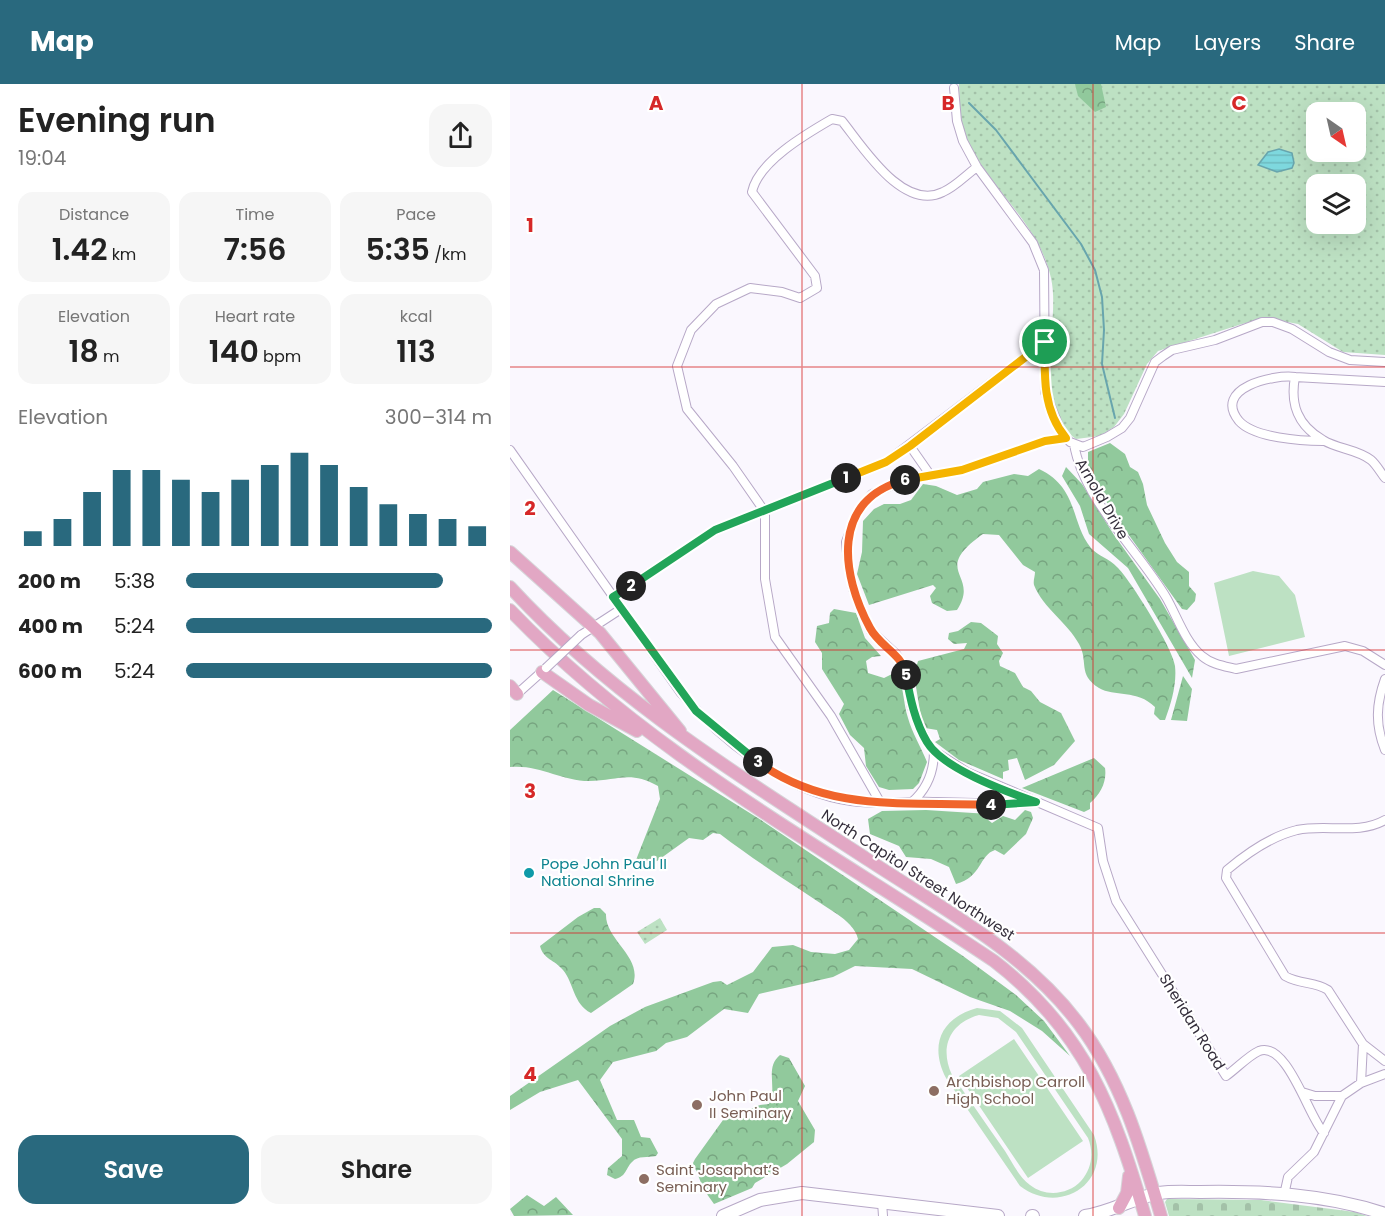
<!DOCTYPE html>
<html lang="en">
<head>
<meta charset="utf-8">
<style>
  body { margin:0; font-family:Poppins,sans-serif; background:#f6f6f6; color:#222; height:100vh; display:flex; flex-direction:column; font-size:22px; white-space:nowrap }
  * { box-sizing:border-box; margin:0 }
  p { font-size:20px; color:#767676 }
  .icon { flex:none; width:33px; height:33px; fill:none; stroke:currentColor; stroke-width:2; stroke-linecap:round; stroke-linejoin:round }
  .map { position:relative; flex:1; overflow:hidden }
  .drawer { display:flex; flex-direction:column; background:#fff; width:510px }
  .drawer>* { flex:none }
  .needle { width:39px; rotate:146deg }
  .controls { position:absolute; left:796px; top:18px; display:grid; gap:12px }
  .controls a { display:grid; place-items:center; width:60px; height:60px; border-radius:12px; background:#fff; box-shadow:0 6px 24px #0002; font-size:30px }
  .pin { position:absolute; display:grid; place-items:center; width:51px; height:51px; color:#fff; margin:-26px; border:3px solid #fff; border-radius:50%; box-shadow:0 2px 6px #0007 }
  .km { position:absolute; width:30px; height:30px; margin:-15px; border-radius:50%; background:#222; color:#fff; font-size:16px; line-height:30px; text-align:center }
  .round { display:grid; place-items:center; flex:none; width:63px; height:63px; border-radius:18px; background:#f6f6f6 }
  .overview { display:flex; align-items:center; justify-content:space-between; height:102px; padding:0 18px }
  h1 { font-size:33px; font-weight:600; line-height:45px }
  .metrics { display:grid; grid-template-columns:repeat(3,1fr); gap:9px; height:102px; padding:6px 18px }
  .metrics div { display:grid; align-content:center; border-radius:15px; background:#f6f6f6; text-align:center }
  .metrics b { font-size:30px; font-weight:600 }
  .metrics small { font-size:16px; font-weight:400 }
  .metrics p { font-size:16px }
  .chart { height:168px; padding:12px 18px }
  .chart p { display:flex; justify-content:space-between }
  .chart svg { width:100%; height:108px; margin-top:6px; stroke:#29697e; stroke-width:6 }
  .primary-button { display:flex; gap:12px; margin-top:auto; padding:12px 18px }
  .primary-button a { flex:1; height:69px; border-radius:18px; background:#29697e; color:#fff; font-size:24px; font-weight:600; line-height:69px; text-align:center }
  .primary-button a+a { background:#f6f6f6; color:#222 }
  ul { padding:0 18px; list-style:none; font-size:20px }
  li { display:grid; grid-template-columns:96px 72px 1fr; align-items:center; height:45px }
  li i { height:15px; border-radius:8px; background:#29697e }
  header { display:flex; align-items:center; gap:36px; box-sizing:border-box; height:84px; padding:0 30px; background:#29697e; color:#fff }
  header strong { font-size:28px }
  nav { display:flex; gap:33px; margin-inline-start:auto; font-size:21px }
  main { display:flex; flex:1; min-height:0 }
  .map>svg:first-child { display:block }
  .grass { fill:url(#grass-dots); fill-rule:evenodd }
  .forest { fill:url(#forest-crowns) }
  .cemetery { fill:url(#cemetery-stones) }
  .pitch { fill:#bde1c3; fill-rule:evenodd }
  .water { fill:url(#water-rules); stroke:#68a5ad; stroke-width:1.5 }
  .lines { fill:none; stroke-linecap:round; stroke-linejoin:round }
  .stream { stroke:#68a5ad; stroke-width:2 }
  .street-casing { stroke:#b7a8c7; stroke-width:10 }
  .secondary-casing { stroke:#b7a8c7; stroke-width:14 }
  .primary-casing { stroke:#d6d5d8; stroke-width:14 }
  .street { stroke:#fff; stroke-width:8 }
  .secondary { stroke:#fff; stroke-width:12 }
  .primary { stroke:#e2a7c4; stroke-width:12 }
  .street-bridge-casing { stroke:#b7a8c7; stroke-width:10; stroke-linecap:butt }
  .street-bridge { stroke:#fff; stroke-width:8 }
  .split-1-casing { stroke:#fff; stroke-width:12 }
  .split-2-casing { stroke:#fff; stroke-width:12 }
  .split-3-casing { stroke:#fff; stroke-width:12 }
  .split-4-casing { stroke:#fff; stroke-width:12 }
  .split-5-casing { stroke:#fff; stroke-width:12 }
  .split-6-casing { stroke:#fff; stroke-width:12 }
  .split-7-casing { stroke:#fff; stroke-width:12 }
  .split-1 { stroke:#f5b400; stroke-width:8 }
  .split-2 { stroke:#22a559; stroke-width:8 }
  .split-3 { stroke:#22a559; stroke-width:8 }
  .split-4 { stroke:#f0652b; stroke-width:8 }
  .split-5 { stroke:#22a559; stroke-width:8 }
  .split-6 { stroke:#f0652b; stroke-width:8 }
  .split-7 { stroke:#f5b400; stroke-width:8 }
  .grid { fill:none; stroke:#d62828; stroke-width:1.5; stroke-opacity:0.55 }
  .culture-dot { fill:#0f9aa8; stroke:#fff; stroke-width:2 }
  .education-dot { fill:#8d6e63; stroke:#fff; stroke-width:2 }
  .labels { text-anchor:middle; stroke-width:4.5; stroke-linejoin:round; paint-order:stroke }
  .street-label { font-size:15px; fill:#342e3b; stroke:#fff }
  .culture-label { font-size:15px; fill:#0d838f; stroke:#fff; text-anchor:start }
  .education-label { font-size:15px; fill:#785e54; stroke:#fff; text-anchor:start }
  .grid-label { font-size:20px; text-anchor:middle; font-weight:bold; fill:#d62828; stroke:#fff; stroke-width:4.5; stroke-linejoin:round; paint-order:stroke }
</style>
</head>
<body>
<header>
<strong>Map</strong>
<nav><a>Map</a><a>Layers</a><a>Share</a></nav>
</header>
<main>
<section class="drawer">
<div class="overview"><div><h1>Evening run</h1><p>19:04</p></div><a class="round"><svg class="icon" aria-label="share" viewBox="0 0 24 24"><path d="M12 15V3M7 8l5-5 5 5M5 13v7h14v-7"/></svg></a></div>
<div class="metrics">
<div><p>Distance</p><b>1.42<small> km</small></b></div>
<div><p>Time</p><b>7:56</b></div>
<div><p>Pace</p><b>5:35<small> /km</small></b></div>
</div>
<div class="metrics">
<div><p>Elevation</p><b>18<small> m</small></b></div>
<div><p>Heart rate</p><b>140<small> bpm</small></b></div>
<div><p>kcal</p><b>113</b></div>
</div>
<div class="chart"><p><span>Elevation</span>300–314 m</p>
<svg viewBox="0 0 160 44" preserveAspectRatio="none"><path d="M5 44V38M15 44V33M25 44V22M35 44V13M45 44V13M55 44V17M65 44V22M75 44V17M85 44V11M95 44V6M105 44V11M115 44V20M125 44V27M135 44V31M145 44V33M155 44V36"/></svg>
</div>
<ul>
<li><b>200 m</b>5:38<i style="width:84%"></i></li>
<li><b>400 m</b>5:24<i style="width:100%"></i></li>
<li><b>600 m</b>5:24<i style="width:100%"></i></li>
</ul>
<div class="primary-button"><a>Save</a><a>Share</a></div>
</section>
<div class="map">
<svg width="875" height="1132" viewBox="0 0 875 1132">
  <defs>
    <pattern id="grass-dots" width="8" height="8" patternUnits="userSpaceOnUse" patternTransform="scale(1.5)"><rect width="8" height="8" fill="#bde1c3"/><path d="M2 2h.1M6 6h.1" fill="none" stroke="#a3c1a8" stroke-width="1.8" stroke-linecap="round"/></pattern>
    <pattern id="forest-crowns" width="20" height="18" patternUnits="userSpaceOnUse" patternTransform="scale(1.5)"><rect width="20" height="18" fill="#91c99c"/><path d="M2 6a3 3 0 1 1 6 0M12 15a3 3 0 1 1 6 0" fill="none" stroke="#77a480"/></pattern>
    <pattern id="cemetery-stones" width="16" height="16" patternUnits="userSpaceOnUse" patternTransform="scale(1.5)"><rect width="16" height="16" fill="#bde1c3"/><path d="M2 7V4a2 2 0 0 1 4 0v3zM10 15v-3a2 2 0 0 1 4 0v3z" fill="#a3c1a8"/></pattern>
    <pattern id="water-rules" width="6" height="5" patternUnits="userSpaceOnUse" patternTransform="scale(1.5)"><rect width="6" height="5" fill="#7ed8de"/><path d="M0 2.5h6" fill="none" stroke="#6ebabf"/></pattern>
  </defs>
  <rect width="100%" height="100%" fill="#faf7fe"/>
  <!-- grass -->
  <path class="grass" d="M449 0H875V271L833 268 788 240 756 234 732 240 648 267 637 280 614 330 604 343 590 352 566 355C516 319 552 244 541 194 529 140 481 106 458 58 449 40 450 20 449 0ZM807 28H846V68H807ZM807 100H846V140H807Z
    M150 834 157 846 135 860 127 848Z"/>
  <!-- forest -->
  <path class="forest" d="M565 0H591L596 23 585 28 568 12Z
    M600 359 615 370 620 383 628 388 633 400 637 421 655 459 667 478 679 488V502L686 510 685 517 677 526 672 525 603 429 578 386V368Z
    M556 383 572 400 604 451 650 515 685 576 682 594 618 484 579 450 570 422 552 392Z
    M529 385C569 404 560 438 581 464 588 472 600 475 607 483 620 495 664 566 665 582 667 600 661 620 655 636H650L644 630 645 623C627 605 604 613 589 604 567 590 579 578 569 560 558 539 533 524 524 501 523 497 525 492 525 488L513 481 489 451 473 450C419 488 471 490 447 526L437 527 422 519 420 512 426 504 423 501 359 521 347 490 352 468 353 437 364 425 374 420H390L401 416 413 400 426 402 447 411 467 405 473 398 504 390 518 392Z
    M324 525 346 529 355 554 371 572 362 573 356 577 358 589 374 594 386 588C394 600 393 619 398 634 402 649 411 663 417 678L409 699 403 705 379 706 369 703 356 682 354 664 340 651 329 630 334 620 312 585V569L305 558 307 542 319 539 320 529Z
    M461 538 471 539 488 552 487 560 493 569 489 577 490 582 505 589 513 603 521 607 530 618 551 629 565 657 544 681 515 696 507 674 498 676 499 686 493 688V695L449 676 425 658 430 655 427 646 415 644 412 639 404 591 408 577 454 565 457 559 444 560 438 555 439 549 448 547Z
    M673 592 682 605 677 637 661 636Z
    M43 606 251 736 453 872 506 911 534 937 560 972 532 947 500 927 460 913 402 885 345 882 323 893 249 910 238 929 214 925 177 953 156 959 146 967 103 978 90 996 107 1036H124L131 1053 140 1054 148 1069 146 1072C138 1074 128 1071 122 1078 115 1085 117 1092 105 1095L97 1091 98 1084 112 1072V1055L68 996 30 1008 0 1026V1012L100 942 135 923 203 898 211 897 217 901 243 888 262 863 283 861 301 868 325 870 339 866 348 855C346 845 336 836 327 830 288 804 248 779 210 750L203 749 193 756 179 754 147 777 130 782 126 776 150 715 148 702C119 686 108 697 79 697 52 697 28 680 0 683V646Z
    M584 674 595 684C597 697 591 710 580 719V725L574 728 512 704Z
    M416 726 479 730 477 735 482 739 493 732 505 736 515 726 521 728 523 734 516 750 494 771 485 766C469 771 472 793 446 800L439 783 421 775 396 773 389 762 360 750 358 735 372 727Z
    M84 824H90L96 830C95 856 133 873 123 900L81 929C63 920 64 899 53 886 45 876 33 875 30 862L68 833Z
    M270 971 279 974 295 1002 288 1017 305 1046 304 1058 277 1080 245 1099 242 1104 204 1120 194 1106 183 1079 185 1075 213 1036 250 1021 259 1020C268 1004 254 984 270 971Z
    M17 1111 34 1122 46 1113 63 1131 4 1132 0 1125Z"/>
  <!-- cemetery -->
  <path class="cemetery" d="M657 1115 751 1116 845 1128 857 1132H659L655 1118Z"/>
  <!-- pitch -->
  <path class="pitch" d="M743 487 769 492 785 511 795 553 719 572 704 499Z
    M467 924 490 927 512 944 584 1051C602 1100 549 1132 510 1102L436 994C419 961 431 934 467 924ZM469 931 488 934 506 948 578 1054C584 1069 582 1084 571 1097 558 1111 535 1113 520 1101 509 1093 502 1078 495 1067 477 1042 460 1016 442 991 429 963 440 939 469 931Z
    M504 955 573 1057 518 1094 449 992Z"/>
  <!-- water -->
  <path class="water" d="M769 65 782 69 784 79 782 84 767 88 748 81 758 68Z"/>
  <g class="lines">
    <!-- stream -->
    <path class="stream" d="M459 19 486 46 571 160 585 186 592 213 594 246 592 280 605 334"/>
    <defs>
      <path id="street" d="M444 4 447 37 453 57 467 83 523 159 534 186 535 308 552 350 560 358 573 363 597 353 612 344 620 334 645 278 653 272 662 266 705 256 752 238H763L782 245 819 268 840 276 875 278
        M785 293C764 290 702 304 729 337 744 354 792 357 813 357
        M875 298 785 293C780 320 787 341 813 356 827 365 847 365 861 376 866 380 871 389 875 394
        M556 354 535 357 451 386 392 397 362 410 346 431 336 458 337 469 343 505 361 547 386 570 394 582 402 624 417 658 424 667 457 688 588 744 593 777 606 817 716 992C726 985 738 972 749 967 777 956 799 1034 814 1049
        M564 360C573 415 628 466 656 513 667 532 675 558 692 572 701 580 714 582 726 585L835 562 853 567 875 581
        M400 362 421 392
        M0 366 171 609C212 657 276 708 341 717 367 721 396 717 423 718 457 719 489 720 523 719
        M103 513 205 446 376 378 535 258
        M71 551 111 525
        M875 595C866 620 865 641 875 666
        M7 610 36 584
        M370 718 321 632 265 553 255 495V428L223 382 177 325 167 282 181 246 206 220 240 204 272 208 290 214 307 204 305 192 242 108C248 78 296 50 322 35L332 37C353 63 393 128 433 108 445 103 456 91 467 83
        M402 718C417 705 424 687 424 667
        M875 736C849 751 815 740 787 746 762 752 736 770 717 786L716 794 775 892C791 901 804 897 818 906L853 960 875 977
        M851 999 853 960
        M792 1008 805 1012H832
        M774 1111 778 1093 804 1068 832 1012 851 999 875 990
        M372 1118 373 1132"/>
      <path id="secondary" d="M213 1132 250 1116 292 1109 488 1132
        M522 1132H523
        M575 1132C601 1128 623 1114 649 1109 662 1107 676 1108 690 1108 751 1107 817 1110 875 1130"/>
      <path id="primary" d="M0 468 90 549 170 647
        M0 503C104 616 233 694 360 777 433 825 515 868 569 940 612 997 631 1064 651 1132
        M0 526C139 671 319 766 484 877 575 947 604 1026 635 1132
        M32 588 79 621 127 647
        M0 602 7 610
        M609 1124 617 1109 619 1092"/>
    </defs>
    <!-- street casing -->
    <use href="#street" class="street-casing"/>
    <!-- secondary casing -->
    <use href="#secondary" class="secondary-casing"/>
    <!-- primary casing -->
    <use href="#primary" class="primary-casing"/>
    <!-- street -->
    <use href="#street" class="street"/>
    <!-- secondary -->
    <use href="#secondary" class="secondary"/>
    <!-- primary -->
    <use href="#primary" class="primary"/>
    <defs>
      <path id="street-bridge" d="M36 584 71 551"/>
    </defs>
    <!-- street-bridge casing -->
    <use href="#street-bridge" class="street-bridge-casing"/>
    <!-- street-bridge -->
    <use href="#street-bridge" class="street-bridge"/>
  </g>
  <g class="lines">
    <defs>
      <path id="split-1" d="M336 394 376 378 400 362 535 258"/>
      <path id="split-2" d="M121 502 205 446 336 394"/>
      <path id="split-3" d="M121 502 103 513 186 627 248 678"/>
      <path id="split-4" d="M248 678C319 730 399 717 481 721"/>
      <path id="split-5" d="M396 591C400 614 405 638 417 658 433 685 497 708 526 718L481 721"/>
      <path id="split-6" d="M395 396C320 416 331 490 360 544 370 563 392 569 396 591"/>
      <path id="split-7" d="M395 396 452 386 535 357 556 354C533 327 534 292 535 258"/>
    </defs>
    <!-- split-1 casing -->
    <use href="#split-1" class="split-1-casing"/>
    <!-- split-2 casing -->
    <use href="#split-2" class="split-2-casing"/>
    <!-- split-3 casing -->
    <use href="#split-3" class="split-3-casing"/>
    <!-- split-4 casing -->
    <use href="#split-4" class="split-4-casing"/>
    <!-- split-5 casing -->
    <use href="#split-5" class="split-5-casing"/>
    <!-- split-6 casing -->
    <use href="#split-6" class="split-6-casing"/>
    <!-- split-7 casing -->
    <use href="#split-7" class="split-7-casing"/>
    <!-- split-1 -->
    <use href="#split-1" class="split-1"/>
    <!-- split-2 -->
    <use href="#split-2" class="split-2"/>
    <!-- split-3 -->
    <use href="#split-3" class="split-3"/>
    <!-- split-4 -->
    <use href="#split-4" class="split-4"/>
    <!-- split-5 -->
    <use href="#split-5" class="split-5"/>
    <!-- split-6 -->
    <use href="#split-6" class="split-6"/>
    <!-- split-7 -->
    <use href="#split-7" class="split-7"/>
  </g>
  <!-- grid -->
  <path class="grid" d="M292 0V1132M583 0V1132M0 283H875M0 566H875M0 849H875"/>
  <!-- markers -->
  <circle class="culture-dot" cx="19" cy="789" r="6"/>
  <g class="education-dot">
    <circle cx="424" cy="1007" r="6"/>
    <circle cx="187" cy="1021" r="6"/>
    <circle cx="134" cy="1095" r="6"/>
  </g>
  <g class="labels">
    <!-- street labels -->
    <g class="street-label">
      <text transform="translate(592 415) rotate(60)" y="5">Arnold Drive</text>
      <text transform="translate(408 791) rotate(33)" y="5">North Capitol Street Northwest</text>
      <text transform="translate(682 938) rotate(58)" y="5">Sheridan Road</text>
    </g>
    <!-- culture labels -->
    <g class="culture-label">
      <text x="31" y="785">Pope John Paul II<tspan x="31" dy="17">National Shrine</tspan></text>
    </g>
    <!-- education labels -->
    <g class="education-label">
      <text x="436" y="1003">Archbishop Carroll<tspan x="436" dy="17">High School</tspan></text>
      <text x="199" y="1017">John Paul<tspan x="199" dy="17">II Seminary</tspan></text>
      <text x="146" y="1091">Saint Josaphat’s<tspan x="146" dy="17">Seminary</tspan></text>
    </g>
  </g>
  <g class="grid-label">
    <text x="146" y="26">A</text>
    <text x="438" y="26">B</text>
    <text x="729" y="26">C</text>
    <text x="20" y="148">1</text>
    <text x="20" y="431">2</text>
    <text x="20" y="714">3</text>
    <text x="20" y="997">4</text>
  </g>
</svg>
<div class="controls">
<a><svg class="needle" viewBox="-14 -14 28 28"><path d="M0-13l5 13h-10z" fill="#e53935"/><path d="M0 13l5-13h-10z" fill="#767676"/></svg></a>
<a><svg class="icon" aria-label="layers" viewBox="0 0 24 24"><path d="M12 4l9 5-9 5-9-5zM3 14l9 5 9-5"/></svg></a>
</div>
<div class="pin" style="left:535px;top:258px;background:#1e9e55"><svg class="icon" aria-label="arrive" viewBox="0 0 24 24"><path d="M6 21V4h12l-3 4 3 4H6"/></svg></div>
<b class="km" style="left:336px;top:394px">1</b>
<b class="km" style="left:121px;top:502px">2</b>
<b class="km" style="left:248px;top:678px">3</b>
<b class="km" style="left:481px;top:721px">4</b>
<b class="km" style="left:396px;top:591px">5</b>
<b class="km" style="left:395px;top:396px">6</b>
</div>
</main>
</body>
</html>
